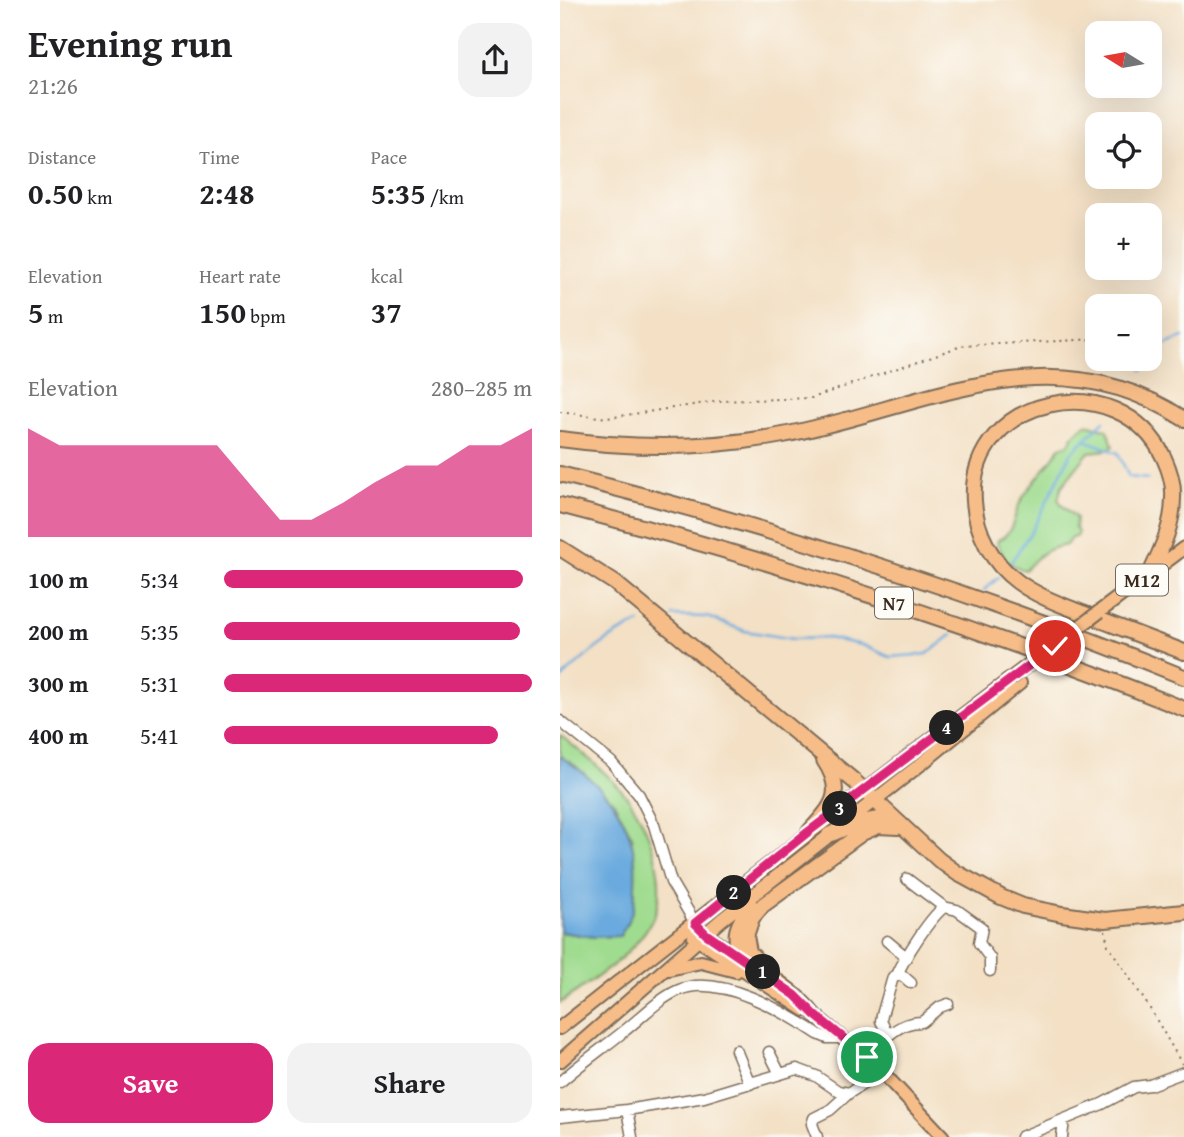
<!DOCTYPE html>
<html lang="en">
<head>
<meta charset="utf-8">
<style>
  body { margin:0; font-family:"Gentium Book Plus",serif; background:#f2f2f2; color:#202124; height:100vh; display:flex; flex-direction:column; font-size:26px; white-space:nowrap }
  * { box-sizing:border-box; margin:0 }
  p { font-size:23px; color:#757577 }
  .icon { flex:none; width:38px; height:38px; fill:none; stroke:currentColor; stroke-width:2; stroke-linecap:round; stroke-linejoin:round }
  .map { position:relative; flex:1; overflow:hidden }
  .details { display:flex; flex-direction:column; background:#fff; width:560px }
  .details>* { flex:none }
  .needle { width:46px; rotate:281deg }
  .fabs { position:absolute; left:525px; top:21px; display:grid; gap:14px }
  .fabs a { display:grid; place-items:center; width:77px; height:77px; border-radius:14px; background:#fff; box-shadow:0 7px 28px #0002; font-size:35px }
  .pin { position:absolute; display:grid; place-items:center; width:60px; height:60px; color:#fff; margin:-30px; border:4px solid #fff; border-radius:50%; box-shadow:0 2px 7px #0007 }
  .km { position:absolute; width:35px; height:35px; margin:-18px; border-radius:50%; background:#222; color:#fff; font-size:19px; line-height:35px; text-align:center }
  .round { display:grid; place-items:center; flex:none; width:74px; height:74px; border-radius:21px; background:#f2f2f2 }
  .summary { display:flex; align-items:center; justify-content:space-between; height:119px; padding:0 28px }
  h1 { font-size:38px; font-weight:600; line-height:52px }
  .metrics { display:grid; grid-template-columns:repeat(3,1fr); gap:10px; height:119px; padding:7px 28px }
  .metrics div { display:grid; align-content:center }
  .metrics b { font-size:30px; font-weight:600 }
  .metrics small { font-size:19px; font-weight:400 }
  .metrics p { font-size:19px }
  .chart { height:196px; padding:14px 28px }
  .chart p { display:flex; justify-content:space-between }
  .chart svg { width:100%; height:126px; margin-top:7px; fill:#db2777; opacity:.7 }
  .cta { display:flex; gap:14px; margin-top:auto; padding:14px 28px }
  .cta a { flex:1; height:80px; border-radius:21px; background:#db2777; color:#fff; font-size:28px; font-weight:600; line-height:80px; text-align:center }
  .cta a+a { background:#f2f2f2; color:#202124 }
  ul { padding:0 28px; list-style:none; font-size:23px }
  li { display:grid; grid-template-columns:112px 84px 1fr; align-items:center; height:52px }
  li i { height:18px; border-radius:9px; background:#db2777 }
  main { display:flex; flex:1; min-height:0 }
  .map>svg:first-child { display:block }
  .green { fill:#a0dc90; stroke:#6e8357; stroke-width:2 }
  .water { fill:#6baade; stroke:#536a7e; stroke-width:2 }
  .lines { fill:none; stroke-linecap:round; stroke-linejoin:round }
  .stream { stroke:#6baade; stroke-width:2.5 }
  .minor-casing { stroke:#7b6a58; stroke-width:13 }
  .major-casing { stroke:#7b6a58; stroke-width:16 }
  .highway-casing { stroke:#7b6a58; stroke-width:18 }
  .path { stroke:#7b6a58; stroke-width:2; stroke-dasharray:2 5; stroke-linecap:butt }
  .minor { stroke:#fff; stroke-width:10 }
  .major { stroke:#f7bd88; stroke-width:12 }
  .highway { stroke:#f7bd88; stroke-width:14 }
  .major-bridge-casing { stroke:#7b6a58; stroke-width:16; stroke-linecap:butt }
  .major-bridge { stroke:#f7bd88; stroke-width:12 }
  .route-casing { stroke:#fff; stroke-width:14 }
  .route { stroke:#db2777; stroke-width:9 }
  .labels { text-anchor:middle; stroke-width:5; stroke-linejoin:round; paint-order:stroke }
  .shield { fill:#fdfcf7; stroke:#75695f; stroke-width:2 }
  .shield-label { font-size:19px; font-weight:bold; fill:#3b2a1e }
</style>
</head>
<body>
<main>
<section class="details">
<div class="summary"><div><h1>Evening run</h1><p>21:26</p></div><a class="round"><svg class="icon" aria-label="share" viewBox="0 0 24 24"><path d="M12 15V3M7 8l5-5 5 5M5 13v7h14v-7"/></svg></a></div>
<div class="metrics">
<div><p>Distance</p><b>0.50<small> km</small></b></div>
<div><p>Time</p><b>2:48</b></div>
<div><p>Pace</p><b>5:35<small> /km</small></b></div>
</div>
<div class="metrics">
<div><p>Elevation</p><b>5<small> m</small></b></div>
<div><p>Heart rate</p><b>150<small> bpm</small></b></div>
<div><p>kcal</p><b>37</b></div>
</div>
<div class="chart"><p><span>Elevation</span>280–285 m</p>
<svg viewBox="0 0 160 44" preserveAspectRatio="none"><path d="M0 44V6L10 12L20 12L30 12L40 12L50 12L60 12L70 25L80 38L90 38L100 32L110 25L120 19L130 19L140 12L150 12L160 6V44z"/></svg>
</div>
<ul>
<li><b>100 m</b>5:34<i style="width:97%"></i></li>
<li><b>200 m</b>5:35<i style="width:96%"></i></li>
<li><b>300 m</b>5:31<i style="width:100%"></i></li>
<li><b>400 m</b>5:41<i style="width:89%"></i></li>
</ul>
<div class="cta"><a>Save</a><a>Share</a></div>
</section>
<div class="map">
<svg width="624" height="1137" viewBox="0 0 624 1137">
  <rect width="100%" height="100%" fill="#fdfcf7"/>
  <filter id="ink" filterUnits="userSpaceOnUse"><feTurbulence type="fractalNoise" baseFrequency=".0143" numOctaves="2"/><feDisplacementMap in="SourceGraphic" scale="14" xChannelSelector="R" yChannelSelector="G"/><feConvolveMatrix kernelMatrix="1 2 1 2 8 2 1 2 1" color-interpolation-filters="sRGB"/></filter>
  <filter id="wash" filterUnits="userSpaceOnUse"><feTurbulence type="fractalNoise" baseFrequency=".00686" numOctaves="4" result="noise"/><feDisplacementMap in="SourceGraphic" scale="28" xChannelSelector="R" yChannelSelector="G"/><feGaussianBlur stdDeviation="1.57" result="paint"/><feColorMatrix in="noise" values="0 0 0 0 0 0 0 0 0 0 0 0 0 0 0 0 0 1.4 0 .05"/><feComposite in="paint" operator="in"/></filter>
  <g filter="url(#wash)">
    <rect width="100%" height="100%" fill="#f3e0c5"/>
    <!-- green -->
    <path class="green" d="M526 424 548 430 553 446 547 450 529 452 502 486 498 499 502 505 516 518 515 528 518 532 516 537 511 538 506 545C479 551 483 553 465 570 447 565 445 559 437 543L438 540C456 532 453 513 462 499 474 480 489 466 500 447L508 445 513 436Z
      M0 735C23 754 48 773 67 797 90 826 111 887 91 922 71 958 32 980 0 1003V932L33 937 73 838 54 802 16 766 0 756Z"/>
    <!-- water -->
    <path class="water" d="M0 756C47 787 80 824 75 885 75 893 75 904 72 912 69 920 64 928 60 936L33 937 0 932Z"/>
    <g class="lines">
      <!-- stream -->
      <path class="stream" d="M582 370 605 345 624 337
        M525 440 558 453 569 477 588 479
        M449 565 473 529 511 453 544 421
        M424 590 439 577
        M113 616 147 617 185 631 233 639 268 638 302 645 330 657 367 654 393 634
        M0 680C23 658 50 634 80 623"/>
    </g>
  </g>
  <g filter="url(#ink)">
    <g class="lines">
      <defs>
        <path id="minor" d="M0 721 51 762 79 795 94 825 111 882 135 923
          M347 879 384 907
          M327 941 345 956
          M337 975C345 957 369 919 384 907L397 910 422 928 419 943 430 958V971
          M328 1035 321 1021 322 1015 333 977 342 975 351 983
          M176 1050 190 1084
          M209 1052 220 1074
          M307 1057C322 1041 338 1021 362 1022L380 1007 388 1004
          M0 1082C20 1064 42 1049 63 1032 81 1018 98 999 119 990 159 973 225 1012 258 1034L267 1038H283
          M67 1110 72 1137
          M0 1117 67 1110 144 1097 237 1069 256 1076 278 1091 289 1093 322 1072
          M257 1137 252 1124 254 1118 270 1110 289 1093
          M461 1137 542 1104 574 1087 590 1085 624 1072
          M502 1137 504 1120"/>
        <path id="major" d="M539 612 624 548
          M142 932C179 959 226 978 255 1015L322 1072 383 1137
          M134 937 245 1010
          M183 956C168 937 178 921 191 904
          M109 969 141 962 176 971
          M0 1028C149 910 299 794 450 679
          M0 1061 161 920 361 764 460 683"/>
        <path id="highway" d="M0 439C74 449 149 449 223 435 361 409 489 330 624 419
          M0 474C212 527 421 595 624 677
          M0 505C212 560 421 627 624 709
          M0 548 55 583 294 781 379 860 397 873 441 897 463 906 502 914 545 920 624 912
          M590 574C601 550 613 526 613 498 614 484 610 471 604 458 560 364 407 395 414 501 416 533 432 563 458 582 480 598 505 606 530 616 561 628 593 640 624 652
          M249 832C272 807 286 793 264 760
          M269 835 297 823 324 818
          M214 979 189 952 186 936 192 918 203 905 302 833 318 826 338 827"/>
      </defs>
      <!-- minor casing -->
      <use href="#minor" class="minor-casing"/>
      <!-- major casing -->
      <use href="#major" class="major-casing"/>
      <!-- highway casing -->
      <use href="#highway" class="highway-casing"/>
      <!-- path -->
      <path class="path" d="M0 412 47 418 159 401 252 398 401 346 537 339
        M545 930 548 945 589 1007 622 1064"/>
      <!-- minor -->
      <use href="#minor" class="minor"/>
      <!-- major -->
      <use href="#major" class="major"/>
      <!-- highway -->
      <use href="#highway" class="highway"/>
      <defs>
        <path id="major-bridge" d="M450 679 539 612"/>
      </defs>
      <!-- major-bridge casing -->
      <use href="#major-bridge" class="major-bridge-casing"/>
      <!-- major-bridge -->
      <use href="#major-bridge" class="major-bridge"/>
    </g>
  </g>
  <g class="lines" filter="url(#ink)">
    <defs>
      <path id="route" d="M307 1057 255 1015 235 995 146 934 135 923 248 832 495 646"/>
    </defs>
    <!-- route casing -->
    <use href="#route" class="route-casing"/>
    <!-- route -->
    <use href="#route" class="route"/>
  </g>
  <g class="labels">
    <!-- shield labels -->
    <g class="shield">
      <rect x="556" y="564.5" width="52" height="31" rx="5"/>
      <rect x="315" y="587.5" width="38" height="31" rx="5"/>
    </g>
    <g class="shield-label">
      <text x="582" y="587">M12</text>
      <text x="334" y="610">N7</text>
    </g>
  </g>
</svg>
<div class="fabs">
<a><svg class="needle" viewBox="-14 -14 28 28"><path d="M0-13l5 13h-10z" fill="#e53935"/><path d="M0 13l5-13h-10z" fill="#757577"/></svg></a>
<a><svg class="icon" aria-label="locate" viewBox="0 0 24 24"><circle cx="12" cy="12" r="6"/><path d="M12 2v4M12 18v4M2 12h4M18 12h4"/></svg></a>
<a>+</a>
<a>−</a>
</div>
<div class="pin" style="left:307px;top:1057px;background:#1e9e55"><svg class="icon" aria-label="arrive" viewBox="0 0 24 24"><path d="M6 21V4h12l-3 4 3 4H6"/></svg></div>
<div class="pin" style="left:495px;top:646px;background:#d93025"><svg class="icon" aria-label="check" viewBox="0 0 24 24"><path d="M5 12l5 5 9-10"/></svg></div>
<b class="km" style="left:203px;top:972px">1</b>
<b class="km" style="left:174px;top:893px">2</b>
<b class="km" style="left:280px;top:809px">3</b>
<b class="km" style="left:387px;top:728px">4</b>
</div>
</main>
</body>
</html>
